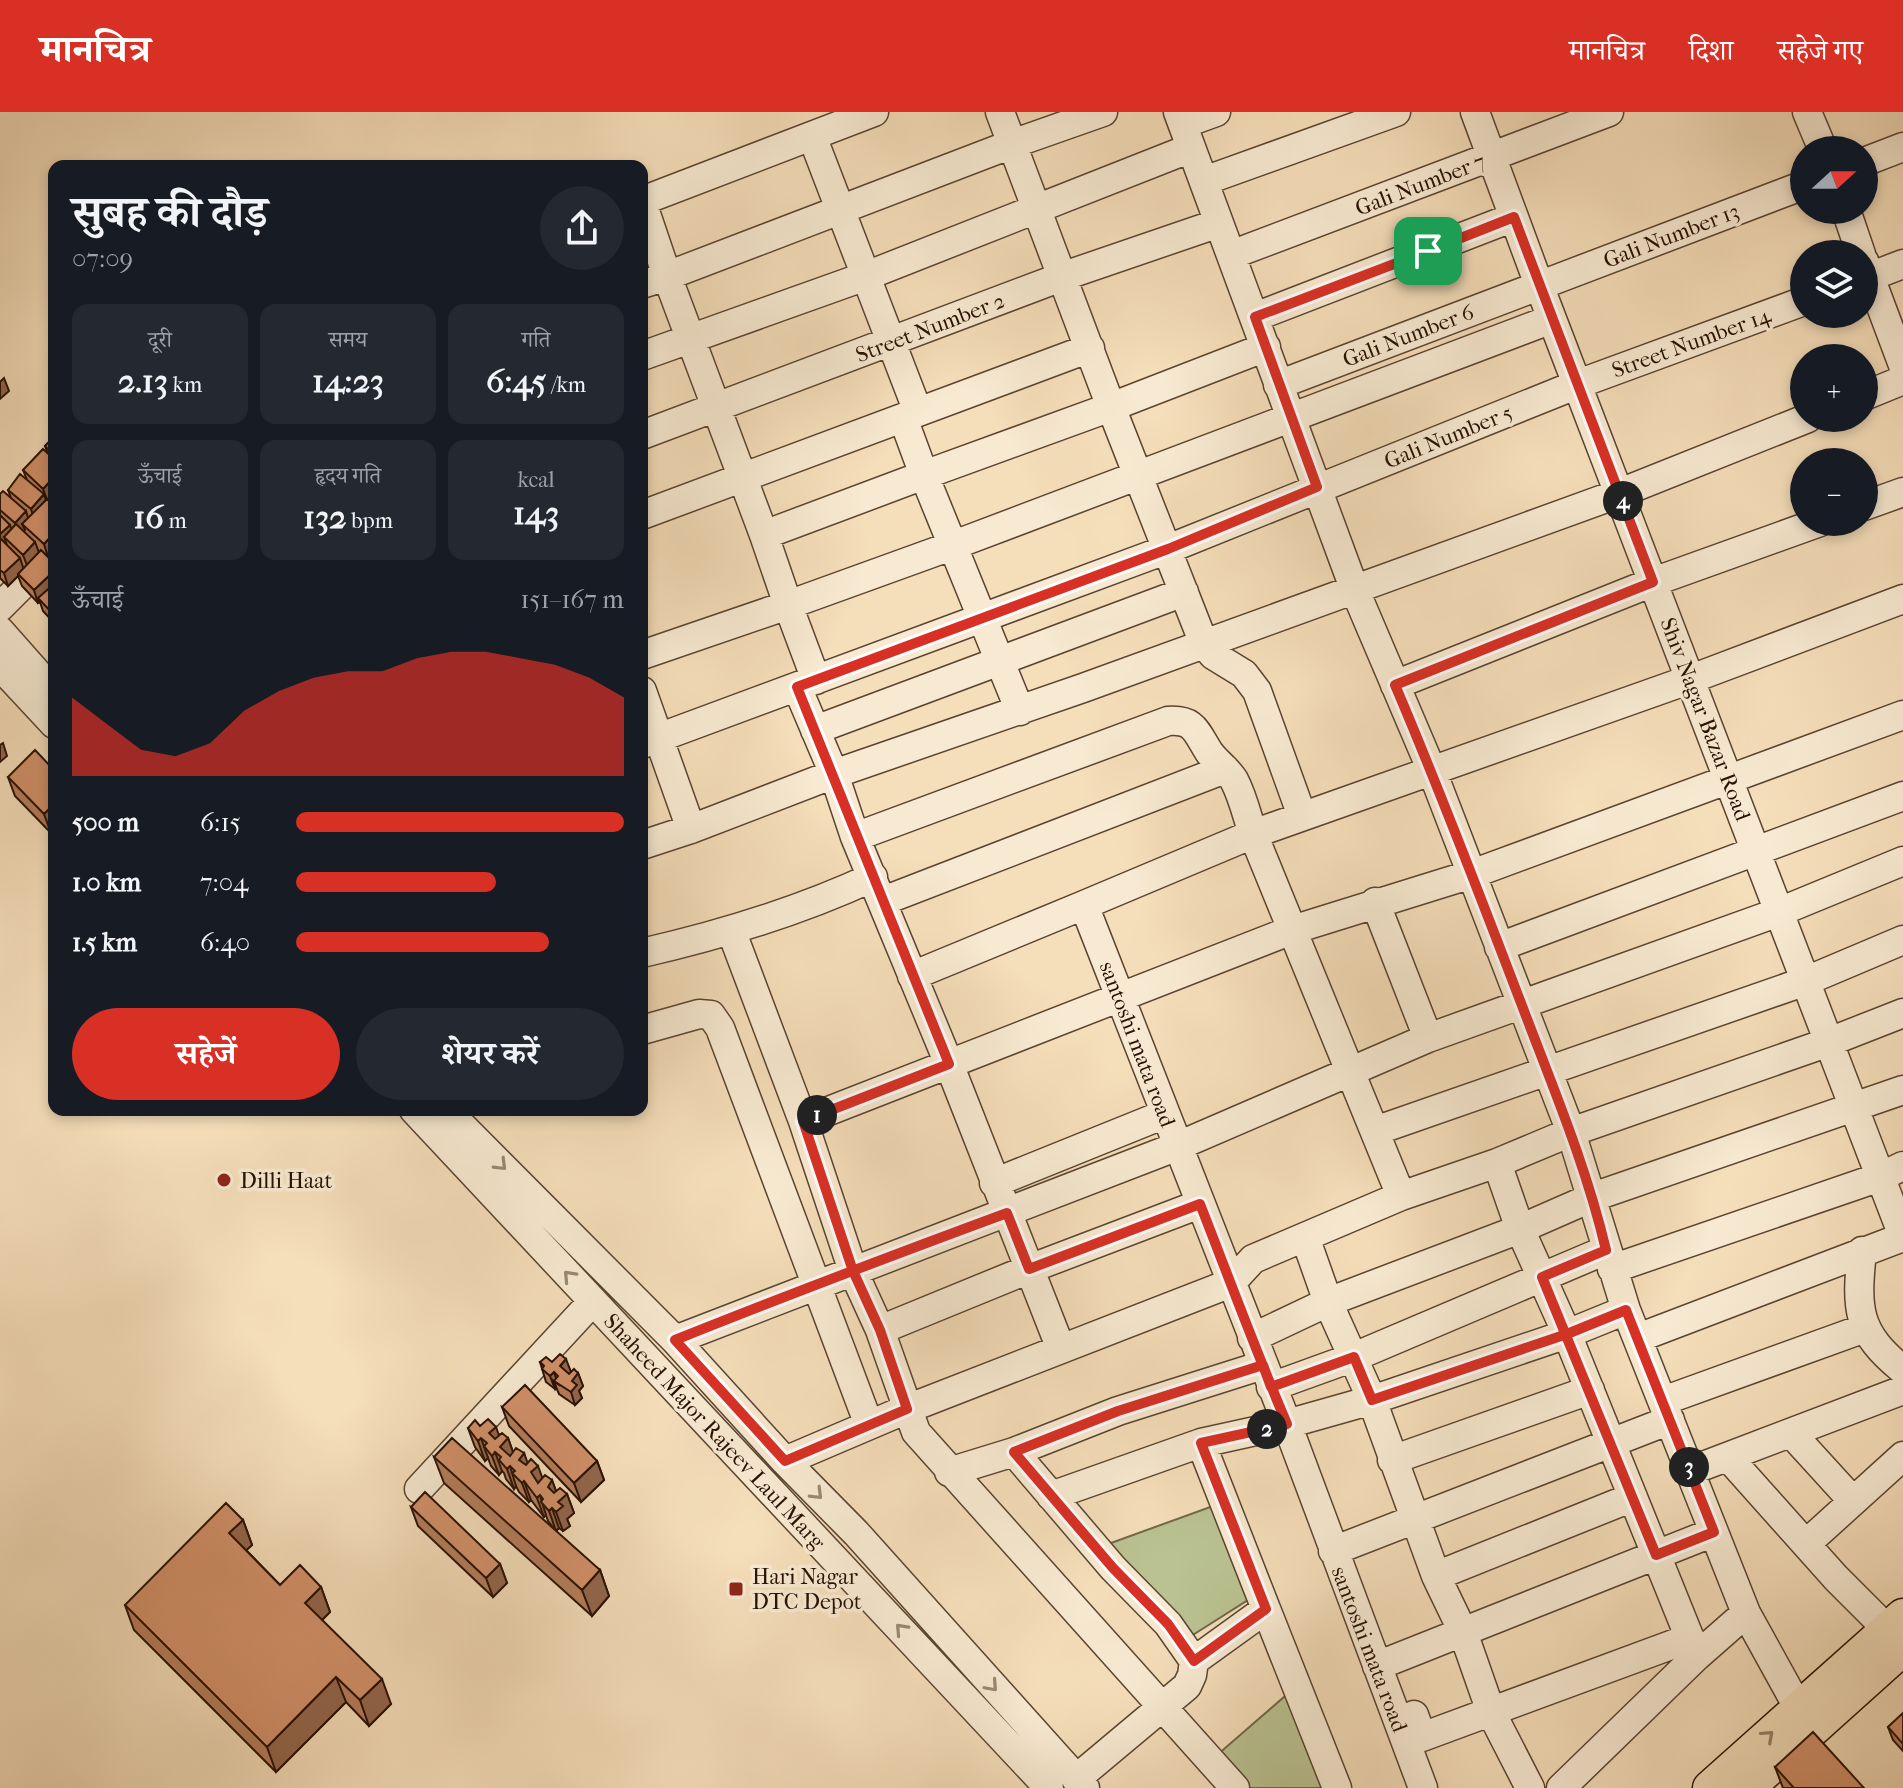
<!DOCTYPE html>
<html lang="hi">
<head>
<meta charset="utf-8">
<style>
  body { margin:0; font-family:"IM FELL French Canon","Noto Serif Devanagari",serif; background:#242831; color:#f1f3f6; height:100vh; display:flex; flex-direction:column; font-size:30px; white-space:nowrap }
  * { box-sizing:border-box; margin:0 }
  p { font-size:26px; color:#9ea1a6 }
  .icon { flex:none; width:44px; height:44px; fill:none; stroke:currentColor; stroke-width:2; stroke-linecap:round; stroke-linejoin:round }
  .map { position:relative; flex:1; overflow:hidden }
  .sheet { position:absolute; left:48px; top:48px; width:600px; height:956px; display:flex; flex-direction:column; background:#171b24; border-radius:16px; box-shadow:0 4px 12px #0003 }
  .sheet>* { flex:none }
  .needle { width:52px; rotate:69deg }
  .controls { position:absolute; left:1790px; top:24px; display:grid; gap:16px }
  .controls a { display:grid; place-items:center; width:88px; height:88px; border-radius:50%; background:#171b24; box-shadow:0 4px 12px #0003; font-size:40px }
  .pin { position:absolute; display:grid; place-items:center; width:68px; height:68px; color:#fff; margin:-34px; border-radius:16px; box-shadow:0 4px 12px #0006 }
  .km { position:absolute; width:40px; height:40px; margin:-20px; border-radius:50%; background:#222; color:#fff; font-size:22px; line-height:40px; text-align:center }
  .round { display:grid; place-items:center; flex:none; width:84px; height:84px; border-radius:42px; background:#242831 }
  .head { display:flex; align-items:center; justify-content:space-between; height:136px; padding:0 24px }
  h1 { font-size:44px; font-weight:700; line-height:60px }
  .stats { display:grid; grid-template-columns:repeat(3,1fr); gap:12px; height:136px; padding:8px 24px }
  .stats div { display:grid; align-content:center; border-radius:16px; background:#242831; text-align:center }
  .stats b { font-size:34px; font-weight:700 }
  .stats small { font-size:22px; font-weight:400 }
  .stats p { font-size:22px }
  .chart { height:224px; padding:16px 24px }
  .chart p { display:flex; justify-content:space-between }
  .chart svg { width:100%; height:144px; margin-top:8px; fill:#d93025; opacity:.7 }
  .primary-button { display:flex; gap:16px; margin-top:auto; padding:16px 24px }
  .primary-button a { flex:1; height:92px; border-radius:48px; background:#d93025; color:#fff; font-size:32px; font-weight:700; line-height:92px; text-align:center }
  .primary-button a+a { background:#242831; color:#f1f3f6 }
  ul { padding:0 24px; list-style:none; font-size:26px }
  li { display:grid; grid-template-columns:128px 96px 1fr; align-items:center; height:60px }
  li i { height:20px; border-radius:10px; background:#d93025 }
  header { display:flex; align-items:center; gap:48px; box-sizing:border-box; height:112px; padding:0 40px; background:#d93025; color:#fff }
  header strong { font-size:38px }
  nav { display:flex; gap:44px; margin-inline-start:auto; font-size:28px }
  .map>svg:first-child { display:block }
  .green { fill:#bac291; stroke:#70694a; stroke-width:2 }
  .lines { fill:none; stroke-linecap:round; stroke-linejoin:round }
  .minor-casing { stroke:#5a4431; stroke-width:31 }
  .major-casing { stroke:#271003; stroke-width:37 }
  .minor { stroke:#f8ead2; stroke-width:28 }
  .major { stroke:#f5deba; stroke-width:34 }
  .wall { fill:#b47c5a; stroke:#271003; stroke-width:2 }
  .shaded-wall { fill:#92654a; stroke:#271003; stroke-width:2 }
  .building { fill:#d19069; stroke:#271003; stroke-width:2 }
  .oneway { stroke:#9a8875 }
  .oneway2 { stroke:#988168 }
  .route-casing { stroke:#fff; stroke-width:16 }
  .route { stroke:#d93025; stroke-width:10 }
  .poi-dot { fill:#8f2418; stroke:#f8ead2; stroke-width:3 }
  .labels { text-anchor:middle; stroke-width:7; stroke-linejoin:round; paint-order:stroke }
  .street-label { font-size:22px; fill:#271003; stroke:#f8ead2 }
  .poi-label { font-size:22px; fill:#271003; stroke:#f8ead2; text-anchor:start }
</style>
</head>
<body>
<header>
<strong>मानचित्र</strong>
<nav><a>मानचित्र</a><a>दिशा</a><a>सहेजे गए</a></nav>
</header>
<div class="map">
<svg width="1903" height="1676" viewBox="0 0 1903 1676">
  <rect width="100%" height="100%" fill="#f5deba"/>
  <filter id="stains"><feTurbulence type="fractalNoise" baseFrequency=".0025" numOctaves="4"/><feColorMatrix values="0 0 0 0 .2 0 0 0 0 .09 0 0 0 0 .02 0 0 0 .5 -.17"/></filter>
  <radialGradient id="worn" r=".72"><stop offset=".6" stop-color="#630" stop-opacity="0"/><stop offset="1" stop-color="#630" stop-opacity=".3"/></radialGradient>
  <!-- green -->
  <path class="green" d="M1213 1394 1251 1486 1188 1526 1100 1435Z
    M1292 1578 1328 1676H1231L1209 1650Z"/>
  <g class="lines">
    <defs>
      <path id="minor" d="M1000 0 1111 295 1266 235
        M1178 0 1354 476 1432 659 1571 1020 1626 1198 1746 1501 1799 1597
        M1475 0 1539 173 1903 1124
        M1807 0 1823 38
        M1183 12 1216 0
        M812 24 918 300
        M1864 50 1903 35
        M1204 69 1396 0
        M642 89 874 0
        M642 90 667 164 642 172
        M1846 98 1861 142
        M1231 143 1609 0
        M1864 149 1903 253
        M1864 167 1903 152
        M1255 205 1514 105
        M642 244 866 164 1191 36
        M1278 273 1804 73
        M1864 284 1903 268
        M642 323 1064 164 1219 111
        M1864 394 1903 380
        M642 403 1090 236
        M764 423 667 164 1012 32 1103 0
        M0 495 54 441
        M0 519 54 580
        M642 543 788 493 764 423 924 363 903 306
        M0 554 54 612
        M816 568 788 493 954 433 1552 207
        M1395 573 1653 470 1820 410
        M797 575 834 662 855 725 949 952 1061 1237
        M642 579 691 717
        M1020 599 924 363 1111 295 1204 532 1213 543 1244 562 1257 579 1302 704
        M815 618 1184 480
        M642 632 1168 437 1578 272 1804 189
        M855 725 1168 609C1195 607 1196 620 1209 640 1216 650 1227 657 1234 668 1243 685 1247 704 1253 722L1401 1084 1497 1051 1571 1020 1829 930 1903 901
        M642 733 691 717 834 662 1083 576 1620 381 1808 306
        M883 789 1225 657
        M1375 790 1428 926
        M731 818 803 1009 853 1159 880 1218 916 1320 1235 1676
        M1499 835 1903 684
        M642 841C721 823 800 799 873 765
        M912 864 1084 793
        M642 918 699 902 711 903 720 916 869 1313
        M414 998 1049 1676
        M446 998 675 1228 785 1349 856 1421 1085 1676
        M803 1009 1292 818 1472 762 1903 603
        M1375 1019 1806 869 1903 828
        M1497 1051 1520 1117 1567 1222 1697 1544 1746 1501
        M994 1071 1165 1002
        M1305 1125 1328 1190 1372 1288 1436 1464 1463 1520 1491 1600 1530 1676
        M1862 1139C1856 1197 1856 1220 1903 1258
        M1612 1157 1880 1065 1903 1054
        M880 1218 1029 1157 1200 1092
        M1252 1226 1328 1190 1520 1117 1593 1085 1903 978
        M1638 1226 1903 1125
        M675 1228 1178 1034 1428 926 1779 800 1903 749
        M1271 1275 1354 1245 1606 1138
        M1663 1289 1865 1216
        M1791 1321 1853 1389
        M1014 1340 1113 1456 1168 1512 1194 1549 1192 1563 1187 1574 1076 1667
        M1728 1345 1836 1466 1888 1518
        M1392 1348 1590 1278
        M785 1349 907 1297 1231 1171 1253 1147 1401 1084
        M1690 1359 1903 1278
        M949 1360 1014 1340 1118 1299 1263 1253
        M419 1377 593 1189
        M1051 1384 1201 1331 1287 1312 1372 1288 1567 1222 1626 1198
        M1806 1432 1903 1344
        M1333 1439 1670 1308
        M1436 1464 1633 1385
        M1266 1497 1337 1676
        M1194 1549 1266 1497 1201 1331
        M1377 1554 1714 1420
        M1405 1607 1414 1603 1422 1625 1690 1526
        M1423 1676 1287 1312 1084 793 1253 722 1691 567 1903 487
        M1561 1676 1697 1544"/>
      <path id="major" d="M1710 1676 1903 1504
        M1747 1676 1903 1536"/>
    </defs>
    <!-- minor casing -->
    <use href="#minor" class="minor-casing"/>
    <!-- major casing -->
    <use href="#major" class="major-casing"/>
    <!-- minor -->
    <use href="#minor" class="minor"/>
    <!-- major -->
    <use href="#major" class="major"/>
  </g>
  <!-- wall -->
  <path class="wall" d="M54 325V392L52 386 49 389 54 394V448L52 442 48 445 54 451V511L43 499 40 490 38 491 22 474 18 464 8 474 0 466V382L11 386 8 378 27 368 23 358 48 342 45 334Z
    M54 658V718L51 721 15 684 8 665Z
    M540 1250H552L571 1260 578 1261 583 1274 579 1279 582 1286 575 1293 559 1282 556 1275 555 1277 546 1270Z
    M502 1295 597 1349 604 1368 581 1390 509 1314Z
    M480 1314 508 1326 513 1340 524 1341 527 1352 542 1366 552 1368 556 1379 567 1382 574 1401 567 1407 570 1414 563 1419 559 1416 556 1419 548 1409 546 1403 544 1405 531 1388 529 1390 519 1380 516 1374 514 1377 506 1367 504 1361 502 1359 499 1363 491 1354 488 1346 485 1349 475 1335 468 1316Z
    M434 1345 600 1458 609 1484 592 1504 444 1371Z
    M411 1395 500 1452 507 1471 493 1485 418 1414Z
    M243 1408 252 1433 246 1438 280 1473 321 1475 330 1500 322 1508 391 1592 369 1614 346 1590 276 1660 134 1518 125 1493Z
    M1903 1601V1639L1893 1628 1888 1615Z
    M1775 1655 1864 1676H1783Z"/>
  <!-- shaded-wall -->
  <path class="shaded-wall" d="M4 266 9 279 0 287V270Z
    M54 365V383L48 390 43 377Z
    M44 382 48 395 35 410 31 397Z
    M26 399 30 412H22L25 418 19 424 15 411Z
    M10 413 14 425H4L7 433 0 440V422Z
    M54 421V439L49 435 52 442 48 445 44 432Z
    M35 430 40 443 28 456 23 443Z
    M20 446 24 458 18 462V464L8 474 4 461Z
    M54 459V476L38 486 40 490 38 491 34 478Z
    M3 631 7 644 0 650V633Z
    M54 692V718L51 721 44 702Z
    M566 1247 571 1260 564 1266 560 1254Z
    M554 1260 558 1272 554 1269 556 1275 555 1277 550 1264Z
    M578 1261 583 1274 579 1279 582 1286 575 1293 571 1280 572 1269Z
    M496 1315 502 1332 508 1326 515 1346 507 1354 489 1321Z
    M481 1326 488 1346 485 1349 478 1329Z
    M495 1340 502 1359 499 1363 492 1344Z
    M524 1341 531 1360 519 1348Z
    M597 1349 604 1368 581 1390 574 1371Z
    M510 1354 516 1374 514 1377 507 1357Z
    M538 1354 545 1373 538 1380 531 1360Z
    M552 1368 559 1388 548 1375Z
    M524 1369 531 1388 529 1390 522 1371Z
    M567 1382 574 1401 567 1407 570 1414 563 1419 556 1400 558 1390Z
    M540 1383 546 1403 544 1405 537 1386Z
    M552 1396 559 1416 556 1419 549 1399Z
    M243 1408 252 1433 238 1446 229 1421Z
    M500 1452 507 1471 493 1485 486 1466Z
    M600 1458 609 1484 592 1504 582 1478Z
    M321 1475 330 1500 314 1516 305 1491Z
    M336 1565 346 1590 276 1660 267 1635Z
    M382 1567 391 1592 369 1614 360 1588Z"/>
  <!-- building -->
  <path class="building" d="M54 325V343L45 334Z
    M43 337 54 347V365L43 377 23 358Z
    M20 362 44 382 31 397 8 378Z
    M3 379 26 399 15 411 0 398V382Z
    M47 387 54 394V421L44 432 22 412Z
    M0 403 10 413 0 422Z
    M16 412 35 430 23 443 4 425Z
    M0 426 20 446 4 461 0 458Z
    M54 430V439L49 435Z
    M41 438 54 451V459L34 478 18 462Z
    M54 472V503L38 486Z
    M35 638 54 658V692L44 702 8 665Z
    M560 1242 566 1247 560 1254 569 1262 574 1257 578 1261 572 1269 577 1273 571 1280 554 1269 558 1264 554 1260 550 1264 542 1257 544 1254 540 1250 546 1245 552 1250Z
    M525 1273 597 1349 574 1371 502 1295Z
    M488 1307 496 1315 489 1321 495 1327 502 1321 508 1326 500 1335 510 1344 516 1336 524 1341 519 1348 526 1353 531 1347 538 1354 531 1360 538 1371 545 1363 552 1368 548 1375 554 1381 560 1376 567 1382 558 1390 563 1394 556 1400 552 1396 549 1399 541 1390 543 1387 540 1383 537 1386 524 1369 522 1371 512 1361 515 1359 510 1354 507 1357 499 1348 501 1345 495 1340 492 1344 484 1334 487 1331 481 1326 478 1329 468 1316 475 1308 480 1314Z
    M452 1326 600 1458 582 1478 434 1345Z
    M425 1380 500 1452 486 1466 411 1395Z
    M226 1391 243 1408 229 1421 280 1473 300 1453 321 1475 305 1491 382 1567 360 1588 336 1565 267 1635 125 1493Z
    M1903 1601V1632L1888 1615Z
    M1813 1620 1864 1676H1794L1775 1655Z"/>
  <!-- one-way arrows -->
  <defs><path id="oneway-chevron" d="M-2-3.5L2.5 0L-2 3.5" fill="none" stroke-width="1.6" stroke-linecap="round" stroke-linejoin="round" transform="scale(2)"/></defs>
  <g class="oneway">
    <use href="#oneway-chevron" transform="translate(501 1053) rotate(45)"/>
    <use href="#oneway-chevron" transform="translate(569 1164) rotate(-133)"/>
    <use href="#oneway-chevron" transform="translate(817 1382) rotate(45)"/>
    <use href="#oneway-chevron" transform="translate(901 1517) rotate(-133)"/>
    <use href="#oneway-chevron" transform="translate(992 1574) rotate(48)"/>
  </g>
  <use class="oneway2" href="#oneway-chevron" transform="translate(1768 1624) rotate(-42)"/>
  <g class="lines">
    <defs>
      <path id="route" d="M1428 139 1255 205 1317 375 1168 437 797 575 949 952 803 1009 853 1159 880 1218 907 1297 785 1349 675 1228C785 1184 896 1142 1007 1101L1029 1157 1200 1092C1229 1166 1256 1240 1287 1312L1201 1331 1266 1497 1194 1549 1168 1512 1113 1456 1014 1340 1118 1299 1263 1253 1271 1275 1354 1245 1372 1288 1567 1222 1626 1198 1714 1420 1656 1443 1542 1165 1606 1138C1586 1053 1552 973 1521 891 1480 784 1440 678 1395 573L1653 470 1514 105 1428 139"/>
    </defs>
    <!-- route casing -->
    <use href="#route" class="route-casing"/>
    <!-- route -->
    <use href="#route" class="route"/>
  </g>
  <!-- markers -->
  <g class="poi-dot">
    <circle cx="224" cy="1068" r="8"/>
    <rect x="728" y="1469" width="16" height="16" rx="4"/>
  </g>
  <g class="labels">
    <!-- street labels -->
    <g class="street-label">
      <text transform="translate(1420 72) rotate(-21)" y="8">Gali Number 7</text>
      <text transform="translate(1671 123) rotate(-21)" y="8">Gali Number 13</text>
      <text transform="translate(930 215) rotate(-21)" y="8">Street Number 2</text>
      <text transform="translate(1408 223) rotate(-21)" y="8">Gali Number 6</text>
      <text transform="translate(1691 230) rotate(-20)" y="8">Street Number 14</text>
      <text transform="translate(1448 324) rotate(-22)" y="8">Gali Number 5</text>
      <text transform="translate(1706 607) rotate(69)" y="8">Shiv Nagar Bazar Road</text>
      <text transform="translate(1138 932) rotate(69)" y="8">santoshi mata road</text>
      <text transform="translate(715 1319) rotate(47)" y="8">Shaheed Major Rajeev Laul Marg</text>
      <text transform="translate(1370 1537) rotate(69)" y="8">santoshi mata road</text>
    </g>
    <!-- poi labels -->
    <g class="poi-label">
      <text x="240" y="1076">Dilli Haat</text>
      <text x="752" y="1472">Hari Nagar<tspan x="752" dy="25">DTC Depot</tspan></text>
    </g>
  </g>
  <rect width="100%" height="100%" filter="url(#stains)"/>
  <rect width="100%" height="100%" fill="url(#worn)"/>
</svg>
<div class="controls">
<a><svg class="needle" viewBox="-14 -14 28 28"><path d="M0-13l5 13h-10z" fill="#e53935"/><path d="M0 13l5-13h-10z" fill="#9ea1a6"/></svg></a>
<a><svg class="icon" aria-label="layers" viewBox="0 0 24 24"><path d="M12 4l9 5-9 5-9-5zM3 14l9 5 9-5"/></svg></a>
<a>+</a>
<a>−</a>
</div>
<div class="pin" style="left:1428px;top:139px;background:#1e9e55"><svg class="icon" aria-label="arrive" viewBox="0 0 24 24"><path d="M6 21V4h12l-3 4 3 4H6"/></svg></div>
<b class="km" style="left:817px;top:1003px">1</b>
<b class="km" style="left:1267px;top:1317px">2</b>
<b class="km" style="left:1689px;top:1355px">3</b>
<b class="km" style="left:1623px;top:389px">4</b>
<section class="sheet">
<div class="head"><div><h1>सुबह की दौड़</h1><p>07:09</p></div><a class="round"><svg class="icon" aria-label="share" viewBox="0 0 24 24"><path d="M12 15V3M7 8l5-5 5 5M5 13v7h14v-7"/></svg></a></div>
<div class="stats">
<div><p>दूरी</p><b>2.13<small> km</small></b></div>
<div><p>समय</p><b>14:23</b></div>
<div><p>गति</p><b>6:45<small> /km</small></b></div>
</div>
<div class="stats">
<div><p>ऊँचाई</p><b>16<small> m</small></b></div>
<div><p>हृदय गति</p><b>132<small> bpm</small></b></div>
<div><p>kcal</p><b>143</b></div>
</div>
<div class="chart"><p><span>ऊँचाई</span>151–167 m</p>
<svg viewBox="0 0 160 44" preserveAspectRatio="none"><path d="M0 44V20L10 28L20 36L30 38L40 34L50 24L60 18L70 14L80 12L90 12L100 8L110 6L120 6L130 8L140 10L150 14L160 20V44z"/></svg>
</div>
<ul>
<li><b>500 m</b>6:15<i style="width:100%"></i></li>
<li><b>1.0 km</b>7:04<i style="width:61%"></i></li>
<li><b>1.5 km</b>6:40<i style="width:77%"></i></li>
</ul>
<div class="primary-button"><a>सहेजें</a><a>शेयर करें</a></div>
</section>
</div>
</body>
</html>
